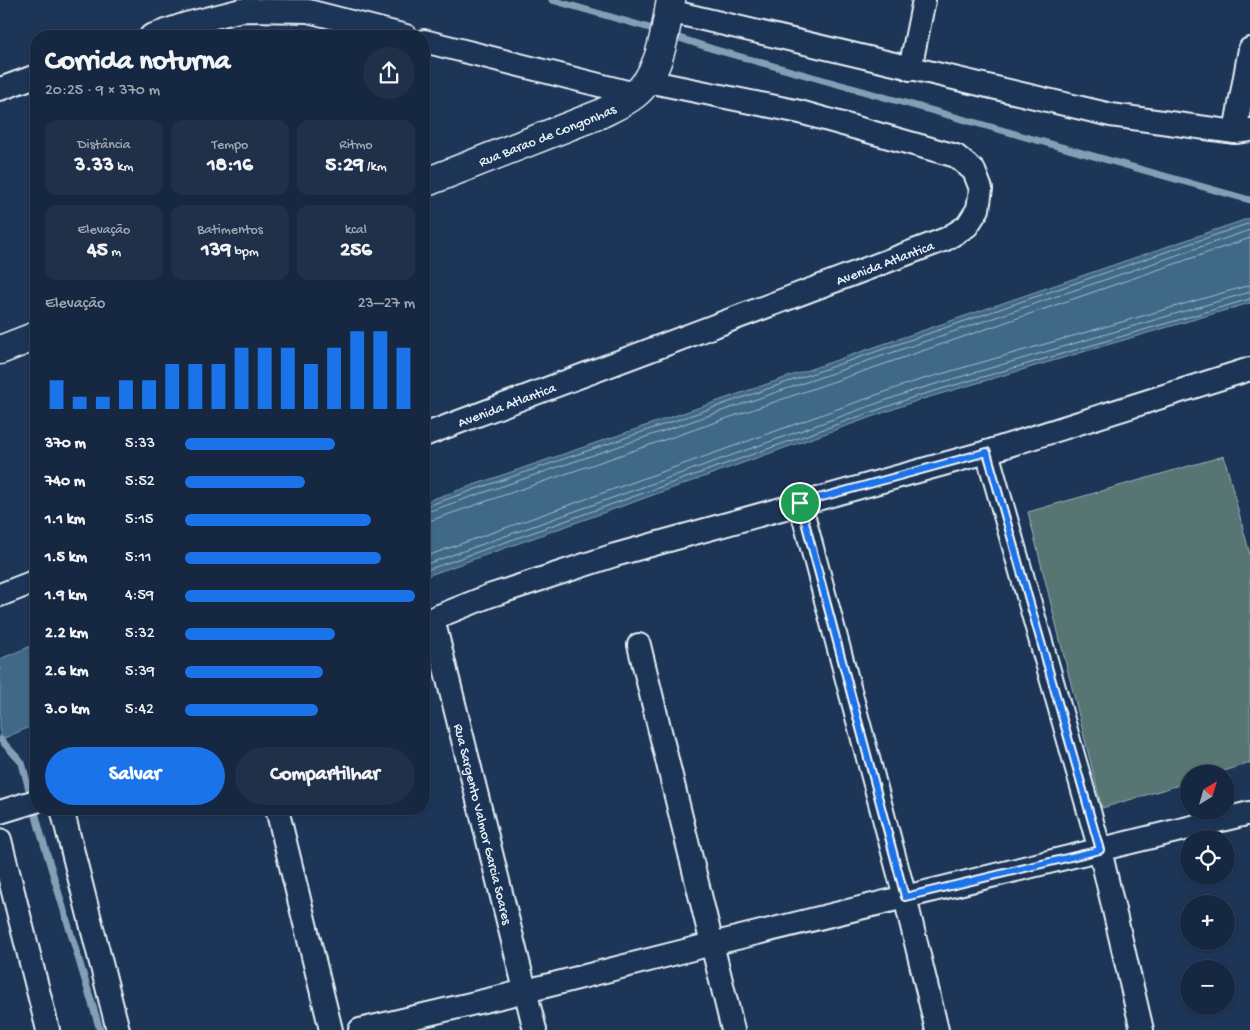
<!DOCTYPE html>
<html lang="pt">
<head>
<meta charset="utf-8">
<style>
  body { margin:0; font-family:"Gochi Hand",sans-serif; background:#1f3048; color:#f1f3f6; height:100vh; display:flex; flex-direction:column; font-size:19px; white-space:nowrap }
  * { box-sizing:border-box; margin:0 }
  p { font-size:16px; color:#9ea6b1 }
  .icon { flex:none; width:28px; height:28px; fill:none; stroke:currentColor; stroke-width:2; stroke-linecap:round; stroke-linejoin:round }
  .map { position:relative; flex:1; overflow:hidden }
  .details { position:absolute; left:30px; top:30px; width:400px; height:785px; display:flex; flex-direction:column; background:#162841; border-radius:20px; box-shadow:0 1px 4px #0004,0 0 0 1px #35445a }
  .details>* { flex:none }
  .needle { width:32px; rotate:37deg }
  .tools { position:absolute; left:1180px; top:765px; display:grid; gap:10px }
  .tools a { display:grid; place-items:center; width:55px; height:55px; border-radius:50%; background:#162841; box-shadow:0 1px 4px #0004,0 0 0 1px #35445a; font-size:25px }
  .pin { position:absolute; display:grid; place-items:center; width:42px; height:42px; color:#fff; margin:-21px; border:2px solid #fff; border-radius:50%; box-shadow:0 1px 5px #0007 }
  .round { display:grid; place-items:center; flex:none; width:52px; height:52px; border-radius:26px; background:#1f3048 }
  .head { display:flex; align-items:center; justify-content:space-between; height:85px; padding:0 15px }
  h1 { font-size:28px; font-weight:700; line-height:38px }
  .figures { display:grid; grid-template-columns:repeat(3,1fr); gap:8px; height:85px; padding:5px 15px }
  .figures div { display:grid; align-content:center; border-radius:12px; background:#1f3048; text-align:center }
  .figures b { font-size:21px; font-weight:700 }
  .figures small { font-size:14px; font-weight:400 }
  .figures p { font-size:14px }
  .chart { height:140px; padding:10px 15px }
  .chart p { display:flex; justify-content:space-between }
  .chart svg { width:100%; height:90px; margin-top:5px; stroke:#1a73e8; stroke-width:6 }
  .cta { display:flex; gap:10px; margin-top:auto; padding:10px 15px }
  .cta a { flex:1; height:58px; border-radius:30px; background:#1a73e8; color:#fff; font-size:20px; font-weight:700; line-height:58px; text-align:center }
  .cta a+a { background:#1f3048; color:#f1f3f6 }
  ul { padding:0 15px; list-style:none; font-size:16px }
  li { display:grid; grid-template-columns:80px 60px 1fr; align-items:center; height:38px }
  li i { height:12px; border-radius:6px; background:#1a73e8 }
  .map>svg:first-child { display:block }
  .green { fill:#567473; stroke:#9fb2b6 }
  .water { fill:#406988; stroke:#839fb5 }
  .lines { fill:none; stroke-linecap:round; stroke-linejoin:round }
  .shore { stroke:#a5bbcb; stroke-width:1 }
  .stream { stroke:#839fb5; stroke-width:7 }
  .minor-casing { stroke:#e8f1f8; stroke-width:26 }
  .tertiary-casing { stroke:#e8f1f8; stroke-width:31 }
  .minor { stroke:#1d3557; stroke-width:22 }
  .tertiary { stroke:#1d3557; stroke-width:28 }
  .route-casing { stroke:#fff; stroke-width:10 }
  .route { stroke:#1a73e8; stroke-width:6 }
  .labels { text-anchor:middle; stroke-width:4; stroke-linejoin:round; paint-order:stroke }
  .street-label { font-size:14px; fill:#e8f1f8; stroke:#1d3557 }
</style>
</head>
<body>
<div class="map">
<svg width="1250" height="1030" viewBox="0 0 1250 1030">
  <rect width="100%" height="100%" fill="#1d3557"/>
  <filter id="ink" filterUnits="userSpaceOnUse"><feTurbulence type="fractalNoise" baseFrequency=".02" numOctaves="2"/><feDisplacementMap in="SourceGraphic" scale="10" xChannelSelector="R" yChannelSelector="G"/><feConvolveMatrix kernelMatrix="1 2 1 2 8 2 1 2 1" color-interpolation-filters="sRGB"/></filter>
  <g filter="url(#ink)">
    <!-- green -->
    <path class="green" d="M1224 456 1250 555V763L1214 774H1189V782L1102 808 1028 512Z"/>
    <!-- water -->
    <path class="water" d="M1250 218V303L916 401 424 577V502Z
      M36 644V724L0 740V659Z"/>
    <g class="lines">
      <!-- shore -->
      <path class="shore" d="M424 507 1250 223
        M424 513 1250 230
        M424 521 432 520 1250 238
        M424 557 910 383 1250 285
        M424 565 912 391 1250 292
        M424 571 914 397 1250 299"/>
      <!-- stream -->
      <path class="stream" d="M552 0 660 31
        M670 35 713 49 1250 200
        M1 740 22 763 40 831 100 1030"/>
      <defs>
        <g id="minor">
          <path d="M669 11 1111 115 1235 132 1250 130"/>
          <path d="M151 36 186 24 242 10 308 11 406 36"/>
          <path d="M424 41 635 94"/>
          <path d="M910 69 924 0"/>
          <path d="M0 89 36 76"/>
          <path d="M1235 132 1250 49"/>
          <path id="s1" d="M424 435 946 239 967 226 978 209 981 189 974 171 956 156 800 112 647 81"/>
          <path d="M987 452 1100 850 1142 1030"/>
          <path d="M800 503 905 897 937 1030"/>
          <path d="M0 595 36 581"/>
          <path id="s2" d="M433 619 535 1030"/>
          <path d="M424 622 489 596 615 555 987 452 1250 369"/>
          <path d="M639 645 733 1030"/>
          <path d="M62 809 118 1030"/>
          <path d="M277 809 331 1030"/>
          <path d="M0 812 36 801"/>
          <path d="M0 840 48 1030"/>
          <path d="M360 1030 526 991 712 944 1250 813"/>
        </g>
        <g id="tertiary">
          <path id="s3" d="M424 183 600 114C612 108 624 103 634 95 661 74 665 31 671 0"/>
          <path d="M0 350 36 336"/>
        </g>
      </defs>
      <!-- minor casing -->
      <use href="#minor" class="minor-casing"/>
      <!-- tertiary casing -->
      <use href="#tertiary" class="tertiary-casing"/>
      <!-- minor -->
      <use href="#minor" class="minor"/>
      <!-- tertiary -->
      <use href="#tertiary" class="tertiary"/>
    </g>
  </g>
  <g class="lines" filter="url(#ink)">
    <defs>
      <path id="route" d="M987 452 1100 850 905 897 800 503Z"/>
    </defs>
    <!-- route casing -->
    <use href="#route" class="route-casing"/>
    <!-- route -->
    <use href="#route" class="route"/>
  </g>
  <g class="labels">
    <!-- street labels -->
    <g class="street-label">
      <text dy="5" stroke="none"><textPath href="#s3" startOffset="132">Rua Barao de Congonhas</textPath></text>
      <text dy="5" stroke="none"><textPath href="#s1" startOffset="492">Avenida Atlantica</textPath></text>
      <text dy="5" stroke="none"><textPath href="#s1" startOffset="88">Avenida Atlantica</textPath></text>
      <text dy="5" stroke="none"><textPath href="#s2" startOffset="211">Rua Sargento Valmor Garcia Soares</textPath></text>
    </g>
  </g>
</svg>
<div class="tools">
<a><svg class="needle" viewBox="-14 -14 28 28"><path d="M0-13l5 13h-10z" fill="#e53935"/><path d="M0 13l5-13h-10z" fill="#9ea6b1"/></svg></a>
<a><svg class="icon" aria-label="locate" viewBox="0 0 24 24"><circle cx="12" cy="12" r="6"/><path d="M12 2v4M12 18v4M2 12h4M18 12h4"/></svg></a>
<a>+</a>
<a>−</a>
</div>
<div class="pin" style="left:800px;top:503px;background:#1e9e55"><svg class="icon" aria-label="arrive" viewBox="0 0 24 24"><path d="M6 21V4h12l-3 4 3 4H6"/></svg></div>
<section class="details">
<div class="head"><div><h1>Corrida noturna</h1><p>20:25 · 9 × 370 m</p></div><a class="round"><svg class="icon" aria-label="share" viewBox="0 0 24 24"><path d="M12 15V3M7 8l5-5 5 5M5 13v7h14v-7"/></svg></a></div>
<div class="figures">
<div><p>Distância</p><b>3.33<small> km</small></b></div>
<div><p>Tempo</p><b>18:16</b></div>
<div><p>Ritmo</p><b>5:29<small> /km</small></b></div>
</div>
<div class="figures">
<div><p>Elevação</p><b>45<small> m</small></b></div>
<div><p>Batimentos</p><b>139<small> bpm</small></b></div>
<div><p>kcal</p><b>256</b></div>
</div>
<div class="chart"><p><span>Elevação</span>23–27 m</p>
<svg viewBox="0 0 160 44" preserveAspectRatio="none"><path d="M5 44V30M15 44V38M25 44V38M35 44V30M45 44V30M55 44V22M65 44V22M75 44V22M85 44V14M95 44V14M105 44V14M115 44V22M125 44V14M135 44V6M145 44V6M155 44V14"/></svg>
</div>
<ul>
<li><b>370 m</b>5:33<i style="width:65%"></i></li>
<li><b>740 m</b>5:52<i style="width:52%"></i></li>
<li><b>1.1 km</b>5:15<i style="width:81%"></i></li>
<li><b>1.5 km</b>5:11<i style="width:85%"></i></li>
<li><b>1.9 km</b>4:59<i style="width:100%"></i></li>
<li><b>2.2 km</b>5:32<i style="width:65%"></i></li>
<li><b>2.6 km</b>5:39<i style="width:60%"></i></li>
<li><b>3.0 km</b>5:42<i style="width:58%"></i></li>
</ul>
<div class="cta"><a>Salvar</a><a>Compartilhar</a></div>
</section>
</div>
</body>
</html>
